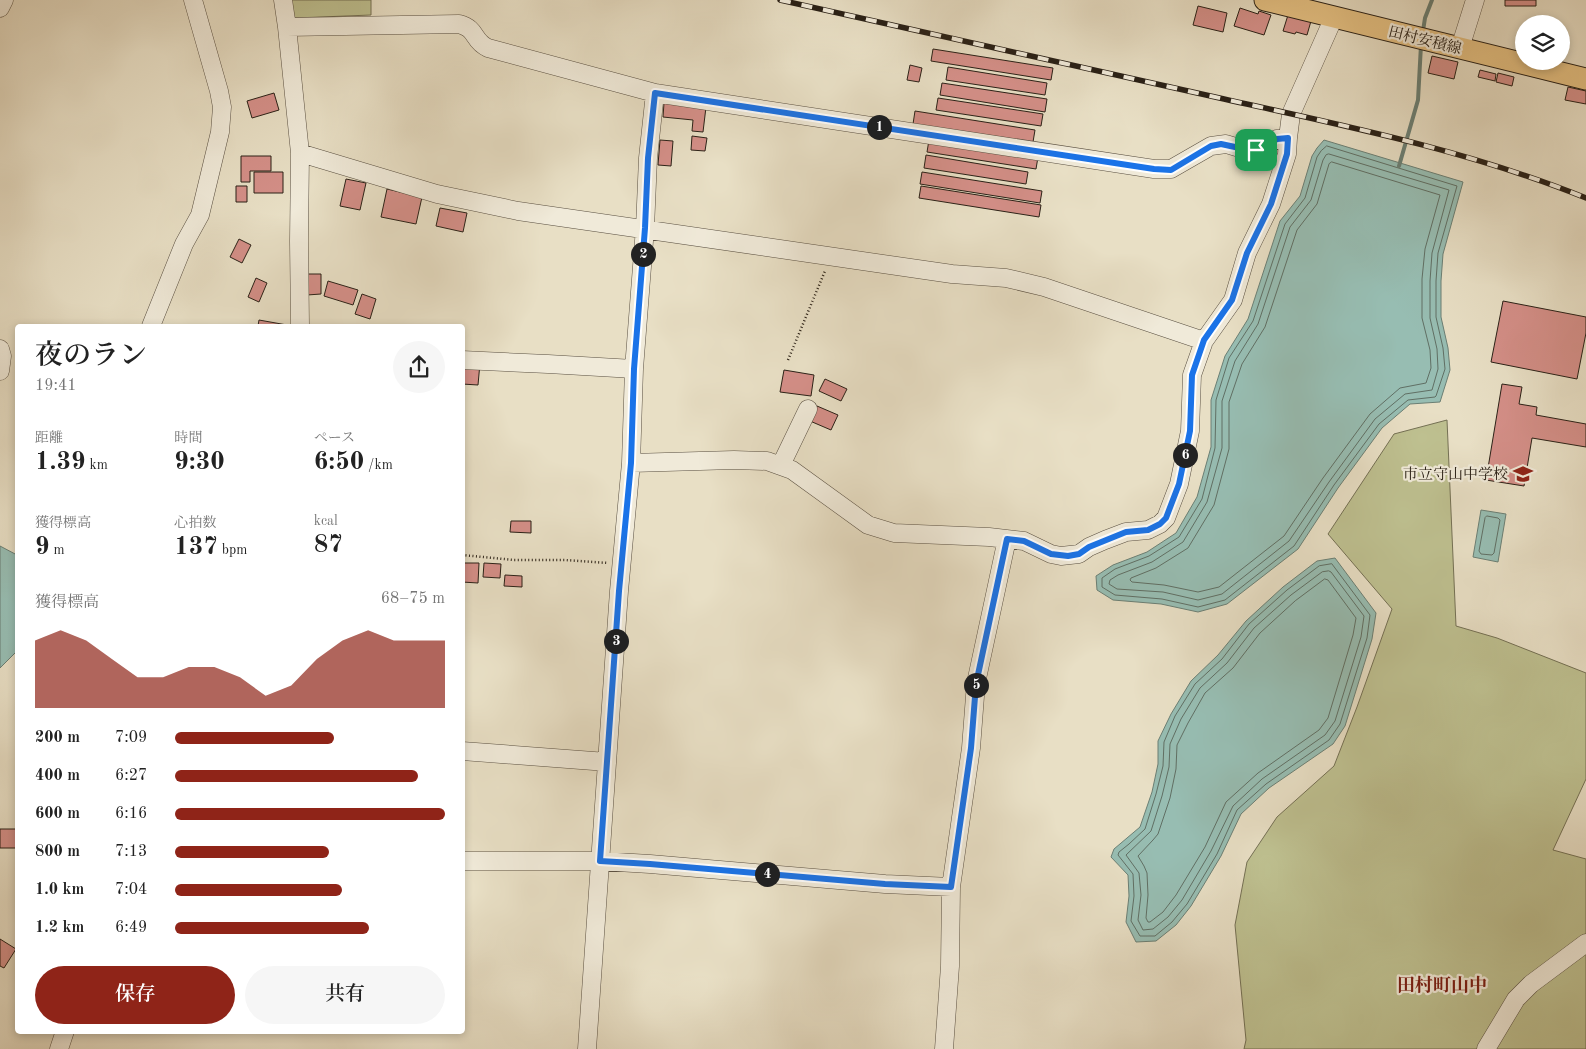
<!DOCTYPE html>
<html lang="ja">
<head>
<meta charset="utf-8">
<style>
  body { margin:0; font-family:"Old Standard TT","Noto Serif JP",serif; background:#f6f6f6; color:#222; height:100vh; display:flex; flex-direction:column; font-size:19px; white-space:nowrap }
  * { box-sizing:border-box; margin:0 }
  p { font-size:16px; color:#767676 }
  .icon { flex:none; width:28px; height:28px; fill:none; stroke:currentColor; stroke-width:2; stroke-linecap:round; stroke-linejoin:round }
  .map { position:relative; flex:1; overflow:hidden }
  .details { position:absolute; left:15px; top:324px; width:450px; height:710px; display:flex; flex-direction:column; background:#fff; border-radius:5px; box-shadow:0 2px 8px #0003 }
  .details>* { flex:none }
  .controls { position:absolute; left:1515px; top:15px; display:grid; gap:10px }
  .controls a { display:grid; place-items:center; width:55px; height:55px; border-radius:50%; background:#fff; box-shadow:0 2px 8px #0003; font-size:25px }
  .pin { position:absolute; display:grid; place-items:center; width:42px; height:42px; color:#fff; margin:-21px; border-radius:10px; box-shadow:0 2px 8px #0006 }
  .km { position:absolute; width:25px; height:25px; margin:-12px; border-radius:50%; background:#222; color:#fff; font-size:14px; line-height:25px; text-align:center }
  .round { display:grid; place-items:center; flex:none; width:52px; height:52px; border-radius:26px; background:#f6f6f6 }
  .overview { display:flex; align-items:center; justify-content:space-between; height:85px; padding:0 20px }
  h1 { font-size:28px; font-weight:600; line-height:38px }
  .figures { display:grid; grid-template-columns:repeat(3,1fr); gap:8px; height:85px; padding:5px 20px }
  .figures div { display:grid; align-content:center }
  .figures b { font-size:25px; font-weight:600 }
  .figures small { font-size:14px; font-weight:400 }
  .figures p { font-size:14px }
  .chart { height:140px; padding:10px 20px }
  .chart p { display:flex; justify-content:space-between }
  .chart svg { width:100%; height:90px; margin-top:5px; fill:#8f2418; opacity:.7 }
  .primary-button { display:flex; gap:10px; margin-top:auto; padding:10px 20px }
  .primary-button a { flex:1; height:58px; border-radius:30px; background:#8f2418; color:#fff; font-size:20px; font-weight:600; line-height:58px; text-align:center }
  .primary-button a+a { background:#f6f6f6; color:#222 }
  ul { padding:0 20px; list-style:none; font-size:16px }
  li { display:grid; grid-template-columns:80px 60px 1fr; align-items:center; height:38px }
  li i { height:12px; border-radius:6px; background:#8f2418 }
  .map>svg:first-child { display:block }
  .green { fill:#bec090; stroke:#747054 }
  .water { fill:#97bdb2; stroke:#6b7f74 }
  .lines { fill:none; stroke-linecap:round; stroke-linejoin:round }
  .shore { stroke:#606f64; stroke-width:1 }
  .stream { stroke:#6b7f74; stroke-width:4 }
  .building { fill:#d48f88; stroke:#2a2117 }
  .minor-casing { stroke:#5a5042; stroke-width:19 }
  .major-casing { stroke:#2a2117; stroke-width:23 }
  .path { stroke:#2a2117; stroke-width:2.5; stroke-dasharray:1 2.5; stroke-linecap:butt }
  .minor { stroke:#f0ead9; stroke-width:18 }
  .major { stroke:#e4c082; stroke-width:21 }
  .rail-casing { stroke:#2a2117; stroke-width:5.5 }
  .rail { stroke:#f0ead9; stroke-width:4; stroke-dasharray:11; stroke-linecap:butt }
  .route-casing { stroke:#fff; stroke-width:10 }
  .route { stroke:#1a73e8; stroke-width:6 }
  .labels { text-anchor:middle; stroke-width:4.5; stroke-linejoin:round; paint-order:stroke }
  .street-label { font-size:15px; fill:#2a2117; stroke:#f0ead9 }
  .poi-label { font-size:15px; fill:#2a2117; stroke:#f0ead9; text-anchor:end }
  .quarter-label { font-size:18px; font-weight:bold; fill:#7a1f14; stroke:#f0ead9 }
</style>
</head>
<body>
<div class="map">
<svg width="1586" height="1049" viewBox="0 0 1586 1049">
  <rect width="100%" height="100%" fill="#e8dfc5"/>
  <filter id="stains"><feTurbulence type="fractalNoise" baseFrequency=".004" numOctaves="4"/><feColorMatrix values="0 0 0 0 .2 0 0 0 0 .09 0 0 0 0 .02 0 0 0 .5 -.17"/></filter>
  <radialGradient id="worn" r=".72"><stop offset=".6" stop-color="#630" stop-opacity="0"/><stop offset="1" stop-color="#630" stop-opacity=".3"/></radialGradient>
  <!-- green -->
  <path class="green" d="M288 0H371V15L295 18 290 13Z
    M1447 420 1456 626 1497 638 1586 673V779L1553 850 1586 859V1049H1244L1246 1040 1235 925 1247 862 1277 817 1334 766 1357 707 1392 609 1328 534 1394 434Z"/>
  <!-- water -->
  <path class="water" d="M1324 140 1463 182 1443 254 1441 281V317L1448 348 1450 370 1440 402 1410 404 1382 428 1338 488 1298 549 1227 604 1198 612 1161 604 1113 600 1097 590 1096 576 1113 565 1147 552 1176 533 1197 497 1211 447V400L1225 356 1248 319 1280 221 1300 196 1312 156 1317 148Z
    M1481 510 1506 514 1498 562 1473 557Z
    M0 546 17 555 18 650 0 668Z
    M1335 558 1376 613 1372 639 1345 726 1333 744 1269 788 1241 814 1221 856 1191 906 1176 925 1156 941 1136 942 1126 922 1129 896 1128 875 1111 857 1114 849 1140 827 1152 792 1158 764V741L1171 714 1191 681 1218 655 1246 621 1283 587 1317 561Z"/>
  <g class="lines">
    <!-- shore -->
    <path class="shore" d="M1327 146 1457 186 1438 253 1436 281V317L1443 348 1445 369 1436 396 1435 397 1408 400 1379 424 1334 485 1294 546 1225 600 1198 607 1162 599 1115 595 1102 587V578L1115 569 1149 556 1179 537 1202 499 1215 448 1216 400 1229 358 1253 321 1285 224 1305 198 1317 157 1321 151Z
      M1329 154 1449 190 1432 253 1430 281V318L1437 349 1438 369 1432 390 1405 394 1375 419 1329 482 1289 541 1222 594 1198 600 1163 592 1117 589 1109 584 1110 580 1118 575 1152 562 1183 542 1207 502 1222 448V401L1235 361 1258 324 1290 227 1311 200 1323 160 1326 155Z
      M1332 162 1440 195 1425 249 1422 279V318L1430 350 1431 368 1426 383 1400 388 1370 414 1323 478 1284 536 1219 587 1198 592 1164 585 1132 582 1130 580 1131 578 1156 568 1188 548 1214 505 1229 449V402L1242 364 1265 327 1297 230 1317 204 1329 164Z
      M1487 516 1498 518 1500 520 1494 553 1492 555 1481 554 1479 551 1485 518Z
      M1332 564 1370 615 1367 638 1340 724 1329 740 1266 784 1237 810 1217 854 1187 904 1172 922 1155 936H1140L1131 921 1134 896 1133 874 1118 855 1119 852 1129 844 1145 829 1156 794 1163 766 1164 742 1175 716 1195 684 1222 659 1249 624 1287 590 1319 566Z
      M1329 571 1331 572 1364 616 1361 637 1335 721 1325 735 1262 779 1233 806 1211 851 1182 900 1168 917 1153 929 1143 930 1138 920 1141 895 1139 873 1126 855 1151 831 1162 796 1169 767 1170 744 1181 719 1200 688 1227 663 1254 628 1291 595 1322 572Z
      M1325 579 1328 580 1356 618 1353 635 1328 718 1319 730 1258 773 1226 802 1205 847 1176 895 1163 912 1150 922H1148L1146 918 1148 895 1147 873 1144 866 1138 856 1153 840 1158 834 1170 798 1176 769 1177 745 1188 723 1205 693 1233 668 1260 633 1295 601Z"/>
    <!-- stream -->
    <path class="stream" d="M1423 31 1425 18 1432 0
      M1399 166 1418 100 1421 45"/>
  </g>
  <!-- building -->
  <path class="building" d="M1505 0H1536V6H1505Z
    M1198 6 1227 13 1223 32 1193 25Z
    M1240 8 1258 14 1259 11 1271 15 1264 35 1234 26Z
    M1288 15 1311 21 1307 35 1296 32 1295 34 1283 31Z
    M933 49 1053 68 1051 80 931 61Z
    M1432 56 1458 62 1454 79 1428 73Z
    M910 65 922 68 919 82 907 80Z
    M948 67 1047 83 1045 95 946 80Z
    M1480 70 1496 74 1495 81 1478 77Z
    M1498 73 1514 77 1512 86 1496 82Z
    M942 83 1047 99 1045 112 940 95Z
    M1568 87 1586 91V104L1565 100Z
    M274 93 279 110 252 118 247 101Z
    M938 98 1043 114 1041 126 936 110Z
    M664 103 706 107 703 132 692 131 693 120 663 117Z
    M915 111 1035 130 1033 142 913 124Z
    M692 136 707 138 705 151 691 150Z
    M660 140 673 141 671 166 658 165Z
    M929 140 1038 157 1036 169 927 152Z
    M926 155 1028 172 1026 184 924 168Z
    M241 156H271V171H250V182H241Z
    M254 172H283V193H254Z
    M922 172 1042 191 1040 203 920 184Z
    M346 179 366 183 360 210 340 206Z
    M236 186H247V202H236Z
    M921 186 1041 205 1039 217 919 198Z
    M387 189 422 197 416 224 381 217Z
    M440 208 467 213 463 232 436 226Z
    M239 239 251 245 242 263 230 257Z
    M307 274H321V294L307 295Z
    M256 278 267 283 259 302 248 297Z
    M328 281 358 290 353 305 324 296Z
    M362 294 376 299 370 319 355 314Z
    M1503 301 1586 317V333L1577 379 1491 362Z
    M259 320 287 325V326H258Z
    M462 363H480L478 385 462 384Z
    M784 370 814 375 811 396 780 392Z
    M825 379 847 389 841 401 819 391Z
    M1502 384 1522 387 1519 404 1537 407 1536 415 1586 424V447L1532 438 1524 486 1486 480Z
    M817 406 838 415 831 430 810 421Z
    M511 521H531V533L510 532Z
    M462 563H479L478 583 462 582Z
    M484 563 501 564 500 578 483 577Z
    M505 575 522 576V587L504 586Z
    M0 829H18V848H0Z
    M0 939 16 949 4 968 0 966Z"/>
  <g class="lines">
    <defs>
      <path id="minor" d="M283 0 287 27 300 153 299 241 300 326
        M0 8 4 0
        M287 27 459 24C478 29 472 41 488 48L655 93 648 158 645 228 634 369 631 463 619 591 587 1049
        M1460 48 1475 0
        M655 93 1154 169H1171L1211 146 1226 144 1249 151 1256 150 1277 139 1288 138
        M300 153 437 194 518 211 952 274 1006 278 1044 287 1204 341
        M151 326 184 244 200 215 220 132 222 107 219 91 193 0
        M0 349 2 356 0 371
        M462 360 548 364 634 369
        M631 463 734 460 767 461 792 470 868 525 894 533 989 537 1024 541 1051 554 1061 556 1079 554 1089 547 1105 540 1126 532 1148 530 1160 524 1166 518 1179 484 1190 431 1192 375 1204 341 1233 300 1247 253 1271 204 1287 154 1288 138 1291 114 1334 17
        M781 465 808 409
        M462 751 607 762
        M462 861H600L650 864 885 884 951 887
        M59 1049 65 1031
        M944 1049 950 966 951 887 971 748 976 683 1007 539
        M1486 1049 1516 999 1531 984 1586 943"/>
      <path id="major" d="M1265 0 1586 79"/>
    </defs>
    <!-- minor casing -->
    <use href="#minor" class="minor-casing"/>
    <!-- major casing -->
    <use href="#major" class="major-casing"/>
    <!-- path -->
    <path class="path" d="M788 360 825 271
      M462 555 514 560H565L608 563"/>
    <!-- minor -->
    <use href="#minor" class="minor"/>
    <!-- major -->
    <use href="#major" class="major"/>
    <defs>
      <path id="rail" d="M780 0C928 33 1076 66 1224 99 1346 126 1470 151 1586 198"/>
    </defs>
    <!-- rail casing -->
    <use href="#rail" class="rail-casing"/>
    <!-- rail -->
    <use href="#rail" class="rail"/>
  </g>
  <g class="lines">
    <defs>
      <path id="route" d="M655 93 1154 169 1171 170 1211 146 1221 144 1249 150H1256L1277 139 1288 138 1287 154 1271 204 1247 253 1232 300 1204 340 1192 375 1190 431 1179 484 1166 518 1160 524 1148 530 1126 532 1089 547 1079 554 1068 556 1051 554 1024 541 1007 539 976 684 971 748 951 887 885 884 650 864 600 861 619 591 631 463 634 369 645 228 648 158Z"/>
    </defs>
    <!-- route casing -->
    <use href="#route" class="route-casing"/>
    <!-- route -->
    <use href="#route" class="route"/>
  </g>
  <!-- icons -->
  <defs>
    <symbol id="school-bare" viewBox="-9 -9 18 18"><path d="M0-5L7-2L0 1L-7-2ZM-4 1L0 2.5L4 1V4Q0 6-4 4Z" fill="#8f2418" stroke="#f0ead9" stroke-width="2.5" paint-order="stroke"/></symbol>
  </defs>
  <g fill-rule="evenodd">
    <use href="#school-bare" x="1509" y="460" width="28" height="28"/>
  </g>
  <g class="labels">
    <!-- street labels -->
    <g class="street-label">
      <text transform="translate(1425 40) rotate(14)" y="5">田村安積線</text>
    </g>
    <!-- poi labels -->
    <g class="poi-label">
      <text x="1508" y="479">市立守山中学校</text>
    </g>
    <!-- quarter labels -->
    <g class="quarter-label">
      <text x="1442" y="991">田村町山中</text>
    </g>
  </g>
  <rect width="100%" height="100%" filter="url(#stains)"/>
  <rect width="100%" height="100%" fill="url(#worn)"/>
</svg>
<div class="controls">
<a><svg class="icon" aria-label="layers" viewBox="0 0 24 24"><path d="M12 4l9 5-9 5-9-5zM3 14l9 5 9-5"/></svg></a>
</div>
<div class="pin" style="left:1256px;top:150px;background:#1e9e55"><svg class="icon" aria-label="arrive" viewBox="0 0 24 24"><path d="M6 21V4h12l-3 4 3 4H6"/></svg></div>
<b class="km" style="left:879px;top:127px">1</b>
<b class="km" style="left:643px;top:254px">2</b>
<b class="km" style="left:616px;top:641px">3</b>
<b class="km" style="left:767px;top:874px">4</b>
<b class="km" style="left:976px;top:685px">5</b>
<b class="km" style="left:1185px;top:455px">6</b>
<section class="details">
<div class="overview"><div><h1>夜のラン</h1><p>19:41</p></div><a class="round"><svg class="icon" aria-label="share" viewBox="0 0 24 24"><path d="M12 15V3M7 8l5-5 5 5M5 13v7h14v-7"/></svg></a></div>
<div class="figures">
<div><p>距離</p><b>1.39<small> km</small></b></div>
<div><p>時間</p><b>9:30</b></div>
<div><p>ペース</p><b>6:50<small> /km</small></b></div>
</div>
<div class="figures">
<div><p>獲得標高</p><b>9<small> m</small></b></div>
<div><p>心拍数</p><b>137<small> bpm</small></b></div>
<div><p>kcal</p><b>87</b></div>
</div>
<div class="chart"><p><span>獲得標高</span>68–75 m</p>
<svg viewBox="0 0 160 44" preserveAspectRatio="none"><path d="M0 44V11L10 6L20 11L30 20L40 29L50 29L60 24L70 24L80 29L90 38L100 33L110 20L120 11L130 6L140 11L150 11L160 11V44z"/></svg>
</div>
<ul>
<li><b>200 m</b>7:09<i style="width:59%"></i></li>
<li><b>400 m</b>6:27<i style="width:90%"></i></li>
<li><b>600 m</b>6:16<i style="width:100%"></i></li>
<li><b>800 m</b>7:13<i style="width:57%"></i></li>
<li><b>1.0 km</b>7:04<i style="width:62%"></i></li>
<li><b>1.2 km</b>6:49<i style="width:72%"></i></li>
</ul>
<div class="primary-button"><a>保存</a><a>共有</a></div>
</section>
</div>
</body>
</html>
